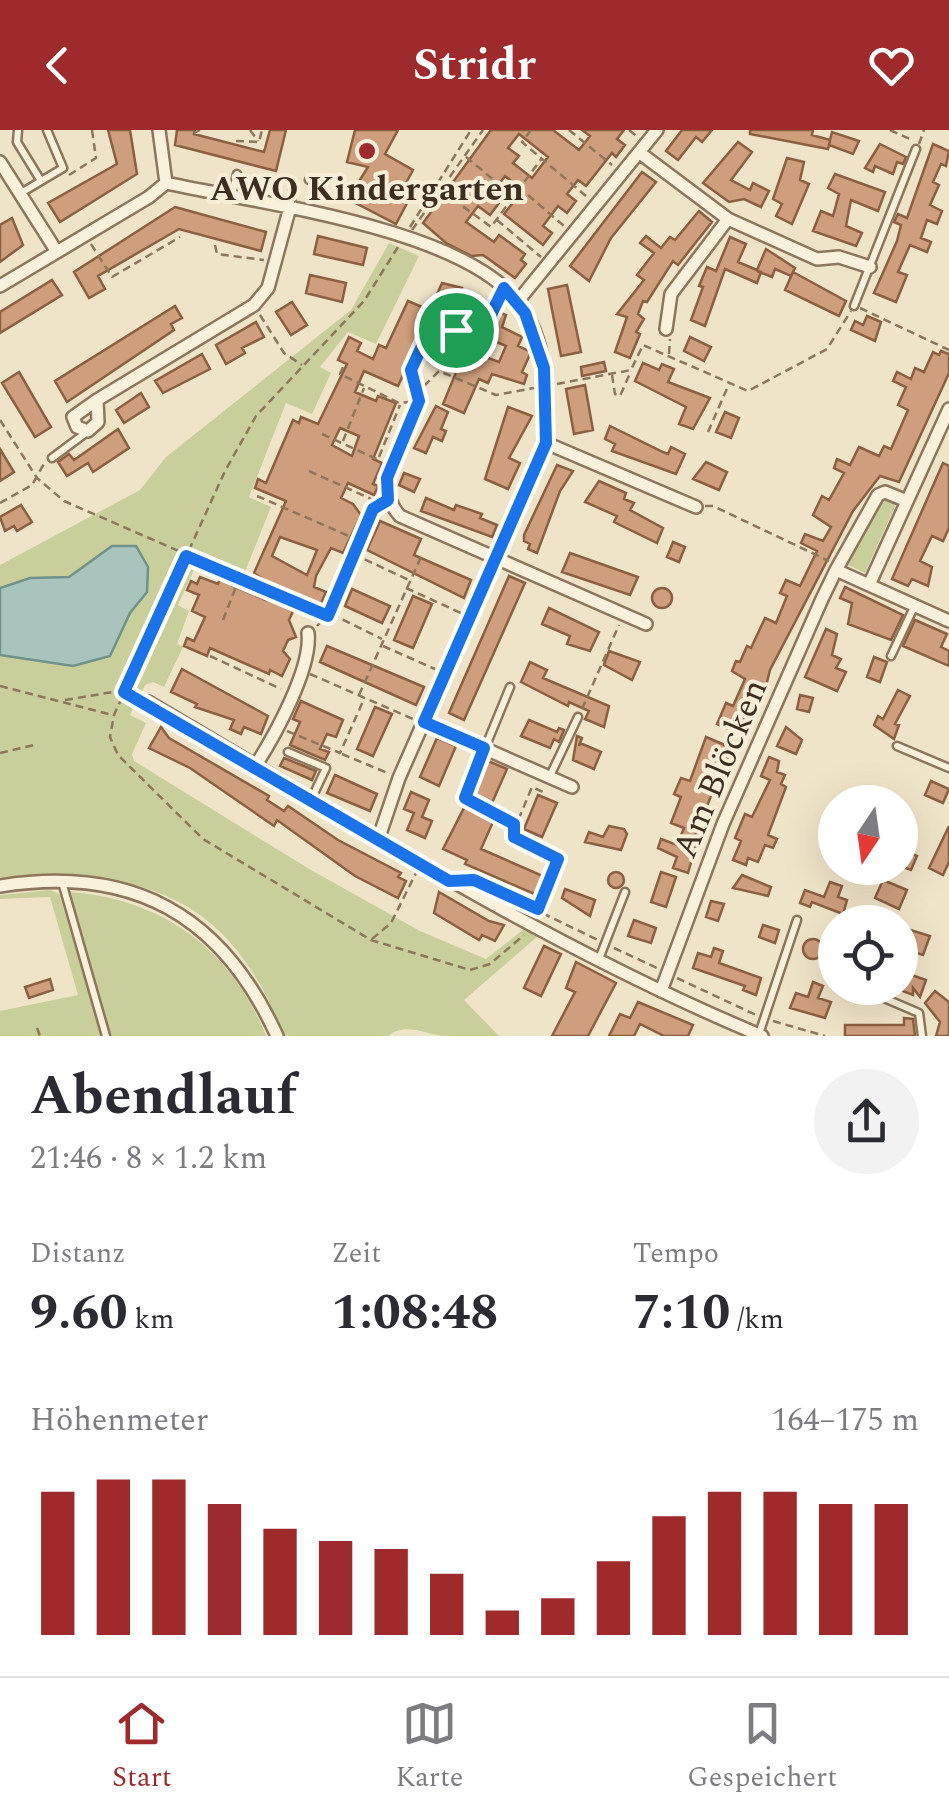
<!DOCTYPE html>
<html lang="de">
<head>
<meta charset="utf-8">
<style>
  body { margin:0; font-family:Spectral,serif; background:#f2f2f3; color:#2b2b33; height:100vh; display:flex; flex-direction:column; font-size:38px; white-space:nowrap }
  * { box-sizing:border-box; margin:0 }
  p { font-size:32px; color:#7c7c81 }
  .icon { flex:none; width:55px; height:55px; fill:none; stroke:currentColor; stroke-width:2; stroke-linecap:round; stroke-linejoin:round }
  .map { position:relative; height:906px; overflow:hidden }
  .drawer { display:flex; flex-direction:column; background:#fff; flex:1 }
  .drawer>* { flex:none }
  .needle { width:65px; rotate:193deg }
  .buttons { position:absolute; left:818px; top:655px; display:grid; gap:20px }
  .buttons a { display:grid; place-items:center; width:100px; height:100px; border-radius:50%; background:#fff; box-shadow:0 10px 40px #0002; font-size:50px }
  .pin { position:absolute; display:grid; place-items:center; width:85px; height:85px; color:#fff; margin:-42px; border:5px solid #fff; border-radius:50%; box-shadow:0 2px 10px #0007 }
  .round { display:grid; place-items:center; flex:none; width:105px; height:105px; border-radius:52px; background:#f2f2f3 }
  .summary { display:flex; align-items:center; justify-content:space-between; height:170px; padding:0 30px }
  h1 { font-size:55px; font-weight:700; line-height:75px }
  .stats { display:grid; grid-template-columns:repeat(3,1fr); gap:15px; height:170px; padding:10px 30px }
  .stats div { display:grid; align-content:center }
  .stats b { font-size:50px; font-weight:700 }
  .stats small { font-size:28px; font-weight:400 }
  .stats p { font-size:28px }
  .chart { height:280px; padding:20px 30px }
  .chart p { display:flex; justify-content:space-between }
  .chart svg { width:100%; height:180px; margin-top:10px; stroke:#9e2a2b; stroke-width:6 }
  header { display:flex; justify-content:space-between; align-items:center; height:130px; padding:0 30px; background:#9e2a2b; color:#fff; font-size:45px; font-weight:700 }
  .tabs { display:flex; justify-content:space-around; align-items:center; height:140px; border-top:2px solid #e1e1e2; background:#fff; font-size:28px; color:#7c7c81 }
  .tabs a { display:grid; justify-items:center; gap:5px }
  .tabs .active { color:#9e2a2b }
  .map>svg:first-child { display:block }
  .green { fill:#c9cf9b }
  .water { fill:#a9c4bc; stroke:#6f938a; stroke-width:2.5 }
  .building { fill:#cf9f7d; stroke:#8d5f41; stroke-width:2.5; fill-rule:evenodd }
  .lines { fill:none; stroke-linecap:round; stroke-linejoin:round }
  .service-casing { stroke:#8d765c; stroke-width:11 }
  .minor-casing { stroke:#8d765c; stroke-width:16 }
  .path { stroke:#8d765c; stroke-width:2.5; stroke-dasharray:8 5; stroke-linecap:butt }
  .service { stroke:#faf1dc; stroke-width:6 }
  .minor { stroke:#faf1dc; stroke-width:11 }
  .route-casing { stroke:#fff; stroke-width:20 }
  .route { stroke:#1a73e8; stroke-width:12 }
  .poi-dot { fill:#9e2a2b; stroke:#f7eed8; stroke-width:4 }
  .labels { text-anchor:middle; stroke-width:8; stroke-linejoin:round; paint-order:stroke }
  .poi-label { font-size:35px; font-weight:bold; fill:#3d2e20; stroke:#f7eed8 }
  .street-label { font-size:35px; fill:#3d2e20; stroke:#f7eed8 }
</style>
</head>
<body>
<header><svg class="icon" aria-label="back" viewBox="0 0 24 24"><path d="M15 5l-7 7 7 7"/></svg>Stridr<svg class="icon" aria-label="heart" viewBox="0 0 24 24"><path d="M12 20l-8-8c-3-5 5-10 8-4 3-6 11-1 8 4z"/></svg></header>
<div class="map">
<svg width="949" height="906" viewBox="0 0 949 906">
  <rect width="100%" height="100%" fill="#f0e4c8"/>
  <!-- green -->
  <path class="green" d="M389 113 419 126 376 214 348 202 320 237 331 243 312 284 286 273 249 367 271 377 244 444 200 426 178 475 189 481 177 514 183 517 164 557 153 552 145 555 130 585 146 593 132 624 134 631 311 740 420 801 486 829 524 799 538 806 464 870 499 906C481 906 460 906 442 906 424 904 406 892 388 906H284C230 764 141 737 0 749V435L140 360 166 327 351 180Z
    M887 368 896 374 865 443 844 433 881 371Z
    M50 760 59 764 103 906H0V881L78 865 50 767 0 769V765Z
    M67 762C160 767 232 819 266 906H110Z"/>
  <!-- water -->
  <path class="water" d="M112 416H136L148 437 147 462 130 483 110 526 73 536 0 525V458L30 448 69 447Z"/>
  <!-- building -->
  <path class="building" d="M108 0H130L137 44 60 92 48 73 117 34Z
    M177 0H195L194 4 264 22 270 0H286L276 41 175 15Z
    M355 0H398L385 24 413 40 406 53 415 58 396 94 348 69 368 37 347 32Z
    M491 0H553L579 20 590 6 582 0H624L617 9 625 15 616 27 612 23 586 56 578 50 567 64 576 71 567 83 558 76 543 96 552 103 543 115 504 84 523 60 505 46 490 66 499 73 490 85 478 76 466 92 494 112 499 105 525 124 521 130 526 134 515 148 483 125 472 126 446 113 423 93ZM519 4 548 27 532 48 513 33 519 26 508 18Z
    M682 0H712L702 12 696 7 678 30 666 21Z
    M750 0H813L812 5 830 10 832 2 859 11 853 24 829 15 830 11 828 19 750 4Z
    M738 12 752 22 731 50 750 60 753 53 769 61 761 77 744 69 729 72 703 53Z
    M880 14 906 27 903 34 897 32 893 44 875 36 873 42 865 38Z
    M933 14 949 21 946 36 941 34 933 52 939 55 930 75 942 81 937 94 927 90 921 108 931 112 927 122 910 115 898 142 907 145 896 172 874 163 897 111 901 95 894 92 898 84 907 88Z
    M787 28 804 32 800 50 809 54 792 94 776 86 782 74 773 69Z
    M642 42 656 52 611 108 589 151 570 136Z
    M835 44 885 62 878 81 851 70 846 96 862 103 856 116 813 101 821 81 833 86 839 64 828 58Z
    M175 77 266 102 261 121 179 99 98 146 105 159 89 168 74 142Z
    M699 81 712 92 678 135 673 131 647 172 643 171 638 184 644 189 636 202 640 204 630 228 615 222 627 187 617 184 644 150 637 145 654 123 640 113 646 106 661 118 670 107 675 110Z
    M12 88 23 115 0 132V95Z
    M318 106 367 118 363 135 314 124Z
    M730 107 746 114 738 132 757 140 766 119 795 138 791 146 775 139 772 147 757 141 761 142 757 153 725 139 705 196 691 190 703 157 699 156 707 137 716 141Z
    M793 142 846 171 839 186 785 160Z
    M310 145 346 153 342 172 306 163Z
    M52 150 62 165 0 203V182Z
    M442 153 462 158 461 161 478 169 474 178 494 186 496 181 506 185 502 197 522 207 518 216 531 222 522 242 527 245 524 254 492 244 488 253 479 249 464 283 443 274 457 240 430 228 413 223 398 256 364 241 355 262 376 271 378 266 396 273 373 329 382 333 373 354 378 356 374 365 348 353 341 368 353 374 361 385 343 423 331 418 316 446 314 457 326 462 320 476 300 466 289 490 296 507 288 510 283 521 290 529 282 546 270 540 269 544 210 518 207 526 184 516 187 508 194 511 205 487 192 481 199 465 187 460 191 451 197 454 200 447 218 454 223 441 237 447 233 456 266 470 272 455 254 443 286 371 255 358 258 349 266 353 293 290 299 293 301 287 318 294 347 234 338 230 349 207 361 213 357 221 373 229 379 215 386 218 408 171 429 180 422 196 458 217 499 232 506 216 485 207 488 200 432 176ZM340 298 359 306 352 326 332 315ZM280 407 317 420 307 445 272 426Z
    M567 155 581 222 561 226 548 159Z
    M292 172 307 195 291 205 276 182Z
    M175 176 182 188 171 194 174 200 67 272 55 251Z
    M867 186 881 192 875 211 851 200 855 191 863 195Z
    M256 192 264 207 242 218 245 223 226 234 216 215Z
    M690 207 711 217 704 231 684 221Z
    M941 221 949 224V243L899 352 880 346 853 381 770 540 764 564 757 563 738 603 717 594 726 573 733 576 745 549 732 541 736 531 740 532 747 516 751 518 765 488 776 493 787 466 780 463 786 450 800 456 817 421 801 413 805 404 823 411 831 397 813 385 822 366 829 370 844 343 834 338 837 329 850 335 859 317 879 326 884 316 891 319 908 280 898 275 906 257 893 251 897 242 911 249 915 238 924 242 933 222 939 225Z
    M202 224 210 239 163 263 155 251Z
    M604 232 606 241 582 246 581 237Z
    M643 233 659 240 662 234 674 239 668 252 710 268 693 299 679 294 686 277 635 251Z
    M19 242 51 297 35 307 2 253Z
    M585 255 593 300 574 304 566 259Z
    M141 263 149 277 124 293 116 280Z
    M436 276 448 282 441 299 446 301 442 311 433 307 426 323 414 318Z
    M508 277 532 286 509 328 520 333 508 359 485 349Z
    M725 282 739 288 731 308 716 302Z
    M610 296 663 322 668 324 671 317 685 324 676 344 612 321 615 314 605 309Z
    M118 299 129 318 93 342 88 333 67 346 58 332 69 324 74 330Z
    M0 319 14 342 0 351Z
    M706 332 727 342 719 360 693 349Z
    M943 333 949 336V398L943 411 932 406 920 431 932 437 928 456 912 449 908 456 892 449Z
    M557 335 573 341 560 361 537 423 528 419 530 414 524 411V405Z
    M404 343 420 349 414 362 399 355Z
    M599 351 626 363 624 369 634 373 630 380 663 398 657 413 614 392 617 386 585 372Z
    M426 368 454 380 456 375 482 384 480 388 497 395 492 407 421 381Z
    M21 375 32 392 17 401 14 396 5 401 0 387Z
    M380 391 421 409 414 425 471 450 464 468 367 420Z
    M673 412 685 417 679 432 667 427Z
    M570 423 638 447 630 465 562 442Z
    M509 446 525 453 464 590 449 583Z
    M845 457 903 485 891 510 848 494 852 473 840 468Z
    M652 468a10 10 0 1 1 20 0a10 10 0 1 1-20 0Z
    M352 459 390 476 382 493 345 476Z
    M413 466 432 474 413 518 394 510Z
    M549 478 599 502 590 521 567 514 570 506 542 494Z
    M915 490 947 504 941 517 949 521V536L903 516Z
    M826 499 837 504 832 525 841 529 836 538 846 542 837 561 805 547Z
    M327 516 424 557 416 575 320 532Z
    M609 521 640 532 632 550 604 535Z
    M874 527 887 532 880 552 867 547Z
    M530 532 547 540 543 548 609 576 604 597 585 589 589 581 569 572 568 576 521 552Z
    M182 539 268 586 261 604 244 597 241 604 230 599 234 590 195 577 197 574 171 562Z
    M898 560 910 566 895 594 899 595 894 609 874 595 878 586 883 589Z
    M800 565 813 568 809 582 797 579Z
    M301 571 343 590 336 607 327 604 320 619 329 622 325 630 290 615 300 592 293 589Z
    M375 577 392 584 373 626 357 619Z
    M529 590 557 602 559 598 564 600 559 612 554 609 550 618 521 606Z
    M161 597 169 608 269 666 267 670 284 681 288 676 338 710 401 743 398 747 406 751 398 768 355 746 277 690 274 696 190 638 149 618Z
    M786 597 802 610 796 624 777 616Z
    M577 606 582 608 579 616 580 613 601 622 594 639 573 630Z
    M706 607 732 618 724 636 733 640 730 648 721 644 715 656 695 706 698 708 688 743 673 738 677 727 658 718 661 709 677 715 684 698 671 693 681 667 674 664 681 648 690 651Z
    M437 608 456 616 439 656 420 647Z
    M769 627 779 631 777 642 785 645 781 654 786 657 768 705 777 709 773 718 765 715 758 732 748 728 746 735 733 730 741 711 735 708 745 684 752 687 770 650 761 646Z
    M284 628 316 641 312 650 280 636Z
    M488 631 507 639 488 682 496 685 481 719 545 747 537 765 465 734 467 730 443 719Z
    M335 645 377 664 370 681 327 663Z
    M931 651 949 659 943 673 925 665Z
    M411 662 429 670 422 687 432 691 425 708 407 700 414 683 404 679Z
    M538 665 557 673 542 707 524 699Z
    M609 696 624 699 627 704 621 720 585 712 589 702 603 707Z
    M949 696V732L943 745 929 738Z
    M900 719 917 726 911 740 900 736Z
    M608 750a8 8 0 1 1 16 0a8 8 0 1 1-16 0Z
    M661 742 676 747 666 777 651 772Z
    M742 745 771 757 768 766 733 758Z
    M883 750 907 760 899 779 875 768Z
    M830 752 842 756 838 767 847 770 843 784 812 772 810 777 800 773 805 760 824 767Z
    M565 759 595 770 590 786 562 768Z
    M439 762 489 791 504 795 495 811 482 805 479 810 434 783Z
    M711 771 724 774 718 791 706 787Z
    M634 790 656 798 651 813 628 806Z
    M763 795 779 800 775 813 759 807Z
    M904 798 930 806 923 825 900 818Z
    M803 819a10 10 0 1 1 20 0a10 10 0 1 1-20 0Z
    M544 816 561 824 541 866 524 858Z
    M714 818 723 821 719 833 761 848 756 865 743 860 745 856 693 838 698 823 711 827Z
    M576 832 616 853 588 906H552L575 862 566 858Z
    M900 841 926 850 920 867 913 858V865L900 860Z
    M50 849 53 860 29 868 25 857Z
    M813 852 823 856 818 868 831 872 825 888 790 878 796 863 808 867Z
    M935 861 949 872V906H936L940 892 925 873Z
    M638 872 693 895 688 906H664L640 894 634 906H609L620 884 630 888Z
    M904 888 913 889 915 906H845V895H904Z"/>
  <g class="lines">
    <defs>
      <path id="service" d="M18 0 17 12 41 51
        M309 50 313 51
        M21 63 63 38 47 0
        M232 65 237 44
        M290 77 293 60
        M854 176 916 19
        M52 328 87 302
        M891 526 914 477
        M897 616 949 638
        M485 618 510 557
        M288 622 326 638 311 670
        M549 648 578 587
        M62 752 106 906
        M599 829 625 762
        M867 868 877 865 919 883 922 906
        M759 904 797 790"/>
      <path id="minor" d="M159 0 166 53
        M640 23 728 89 817 129 839 127 870 137
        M0 32 57 122
        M166 53C256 73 460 97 518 172 548 210 548 267 546 313L399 648 378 710
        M0 156 149 67 166 53
        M518 171 657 0
        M666 199 671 164 728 89
        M416 262 419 271C407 307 368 352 400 386L646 494
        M97 270 98 292 88 301 77 297 73 287 97 270 254 175 268 158 290 77
        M546 313 696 377
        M836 440 878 365 885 362 907 371
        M869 455 949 491
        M148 572C349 690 546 816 762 906
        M424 592 572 657
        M254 638C274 607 312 539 308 503
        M0 756C133 735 222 785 277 906
        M661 861 723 694 822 469 836 440 869 455 949 279"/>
    </defs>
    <!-- service casing -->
    <use href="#service" class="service-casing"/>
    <!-- minor casing -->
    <use href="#minor" class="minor-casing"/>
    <!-- path -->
    <path class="path" d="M250 0 258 11
      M531 0 522 12 586 66
      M569 0 612 35
      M629 0 638 7
      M890 0 912 10
      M194 3 200 0
      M236 11 259 12 262 0
      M919 14 924 0
      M466 27 513 66
      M69 45 96 28 92 0
      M442 61 491 97 542 28
      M528 65 564 96
      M497 90 541 127
      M410 97 471 0
      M412 100 483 0
      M91 114 112 147 180 107
      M215 115 217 124 264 130
      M398 117 364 171 256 286 225 341 114 585 110 607 118 625 203 709 371 810 470 840 490 834 524 805
      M860 178 949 220
      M260 185 284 223 302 235
      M669 224 670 209
      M343 237 340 244 399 273 408 272
      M612 245 615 264 620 266 631 241
      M413 249 411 240 434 190 456 200 460 193 482 203 497 170
      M557 254 631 240 643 215 748 261 827 219 851 181
      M424 256 439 241 496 265 534 258
      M0 290 37 348 64 371 328 486
      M708 302 729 254
      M322 304 381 331
      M343 311 364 258
      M379 327 400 275
      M309 341 378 372
      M257 366 358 410
      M0 373 32 355 45 332
      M705 376H713L829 431
      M353 424 409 450
      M406 458 461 483
      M331 484 382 509
      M223 490 239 449
      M317 496 331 481 373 379 381 372
      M383 516 435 539
      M210 526 281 559
      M310 544 413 589
      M0 556 112 585
      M359 565 421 427
      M65 570 119 561 139 568
      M582 579 619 495
      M287 601 340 623 364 569
      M0 623 34 615
      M342 624 390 644
      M479 631 465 668 513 694
      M484 755 598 810
      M535 786 558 729 512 705 532 657 543 662 545 658
      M372 809 391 793 416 743
      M614 818 657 838
      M677 848 756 885
      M773 891 825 906
      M37 898 40 906"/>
    <!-- service -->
    <use href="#service" class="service"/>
    <!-- minor -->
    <use href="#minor" class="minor"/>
  </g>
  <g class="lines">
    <defs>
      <path id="route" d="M504 158 525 183 544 238 546 313 424 592 484 618 465 668 514 694V707L558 729 538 779 474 750 449 751 124 562 186 426 328 486 373 379 388 370 387 348 419 271 411 240 434 190 456 200 460 193 482 203Z"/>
    </defs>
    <!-- route casing -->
    <use href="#route" class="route-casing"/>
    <!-- route -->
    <use href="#route" class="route"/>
  </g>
  <!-- markers -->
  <circle class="poi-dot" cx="367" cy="21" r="10"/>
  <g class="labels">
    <!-- poi labels -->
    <g class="poi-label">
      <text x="367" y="70">AWO Kindergarten</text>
    </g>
    <!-- street labels -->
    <g class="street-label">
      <text transform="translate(719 638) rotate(-67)" y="12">Am Blöcken</text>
    </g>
  </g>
</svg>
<div class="buttons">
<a><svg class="needle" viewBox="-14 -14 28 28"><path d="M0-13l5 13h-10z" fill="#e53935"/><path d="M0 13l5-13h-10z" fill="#7c7c81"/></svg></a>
<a><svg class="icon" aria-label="locate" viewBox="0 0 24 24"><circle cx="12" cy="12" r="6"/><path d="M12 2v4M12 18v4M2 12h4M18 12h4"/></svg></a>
</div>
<div class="pin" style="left:456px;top:200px;background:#1e9e55"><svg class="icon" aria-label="arrive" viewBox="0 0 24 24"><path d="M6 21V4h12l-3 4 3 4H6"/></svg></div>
</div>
<section class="drawer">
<div class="summary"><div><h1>Abendlauf</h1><p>21:46 · 8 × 1.2 km</p></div><a class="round"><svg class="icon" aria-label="share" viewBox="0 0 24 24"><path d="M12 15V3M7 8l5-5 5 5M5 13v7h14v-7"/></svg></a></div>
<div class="stats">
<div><p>Distanz</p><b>9.60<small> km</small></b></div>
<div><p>Zeit</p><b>1:08:48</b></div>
<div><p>Tempo</p><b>7:10<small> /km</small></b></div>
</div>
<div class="chart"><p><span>Höhenmeter</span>164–175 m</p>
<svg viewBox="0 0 160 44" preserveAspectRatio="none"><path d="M5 44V9M15 44V6M25 44V6M35 44V12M45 44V18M55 44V21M65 44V23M75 44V29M85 44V38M95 44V35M105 44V26M115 44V15M125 44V9M135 44V9M145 44V12M155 44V12"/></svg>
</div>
</section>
<nav class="tabs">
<a class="active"><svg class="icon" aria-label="home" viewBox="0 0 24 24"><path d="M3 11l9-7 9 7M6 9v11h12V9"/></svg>Start</a>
<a><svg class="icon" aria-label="map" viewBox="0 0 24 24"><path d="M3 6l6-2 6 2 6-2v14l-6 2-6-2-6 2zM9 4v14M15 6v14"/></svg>Karte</a>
<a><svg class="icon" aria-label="saved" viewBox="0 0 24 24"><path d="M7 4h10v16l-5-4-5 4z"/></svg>Gespeichert</a>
</nav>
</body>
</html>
